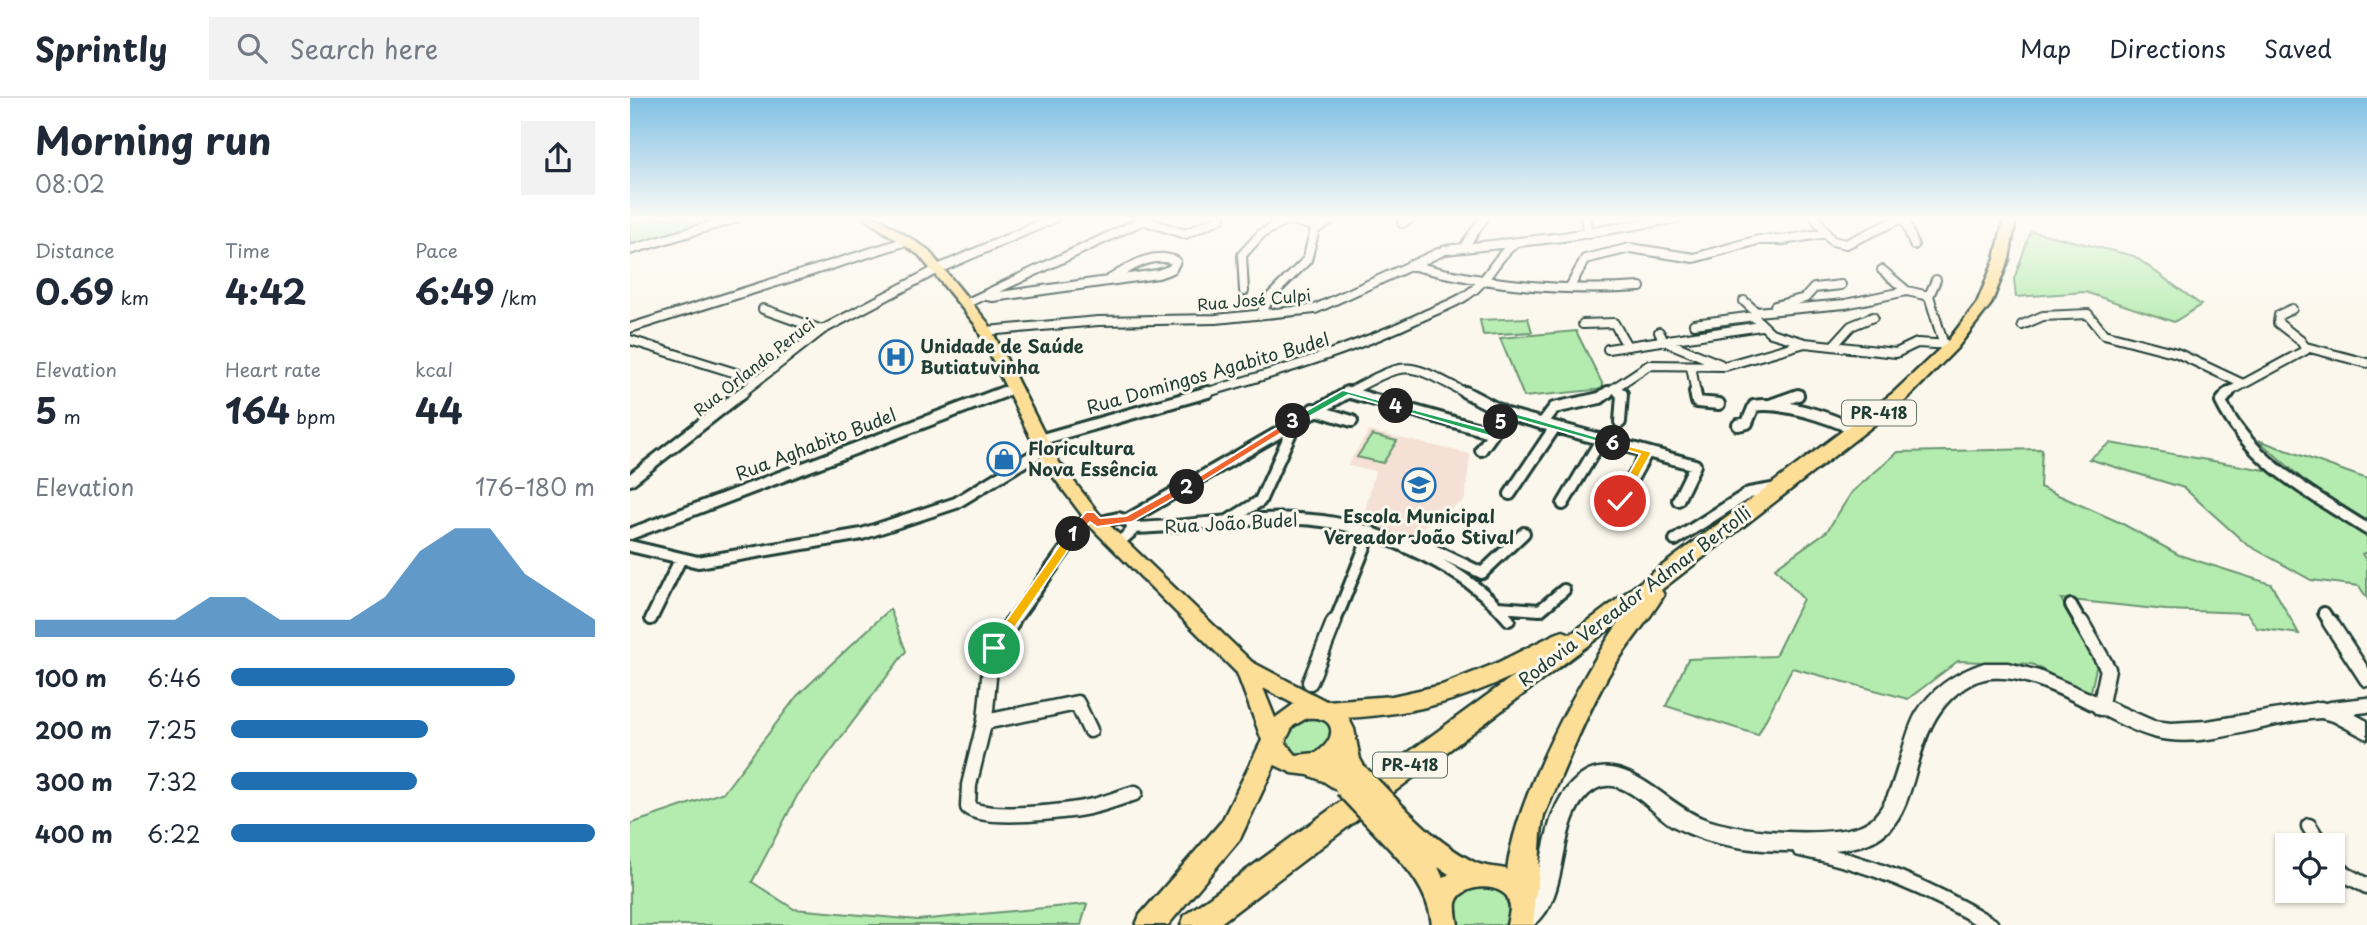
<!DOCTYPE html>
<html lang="en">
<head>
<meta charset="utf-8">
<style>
  body { margin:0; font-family:"Playpen Sans",sans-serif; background:#f2f2f3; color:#1f2937; height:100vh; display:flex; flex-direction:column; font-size:26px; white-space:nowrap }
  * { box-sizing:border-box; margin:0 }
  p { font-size:23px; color:#747a83 }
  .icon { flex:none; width:38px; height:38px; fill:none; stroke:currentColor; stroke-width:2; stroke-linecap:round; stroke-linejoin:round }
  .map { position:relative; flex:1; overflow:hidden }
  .panel { display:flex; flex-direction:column; background:#fff; width:630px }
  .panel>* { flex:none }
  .buttons { position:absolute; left:1645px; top:735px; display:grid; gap:14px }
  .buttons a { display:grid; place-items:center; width:70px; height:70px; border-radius:0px; background:#fff; box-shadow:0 2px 5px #0004; font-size:35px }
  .pin { position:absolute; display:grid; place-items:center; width:60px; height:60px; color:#fff; margin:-30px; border:4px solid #fff; border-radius:50%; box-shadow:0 2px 7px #0007 }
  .km { position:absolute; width:35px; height:35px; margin:-18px; border-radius:50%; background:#222; color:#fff; font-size:19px; line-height:35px; text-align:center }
  .round { display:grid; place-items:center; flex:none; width:74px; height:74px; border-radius:0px; background:#f2f2f3 }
  .headline { display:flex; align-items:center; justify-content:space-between; height:119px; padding:0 35px }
  h1 { font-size:38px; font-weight:700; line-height:52px }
  .stats { display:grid; grid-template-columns:repeat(3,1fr); gap:10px; height:119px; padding:7px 35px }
  .stats div { display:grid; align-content:center }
  .stats b { font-size:35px; font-weight:700 }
  .stats small { font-size:19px; font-weight:400 }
  .stats p { font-size:19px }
  .chart { height:196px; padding:14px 35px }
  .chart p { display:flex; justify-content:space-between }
  .chart svg { width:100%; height:126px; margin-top:7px; fill:#1f6fb2; opacity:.7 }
  ul { padding:0 35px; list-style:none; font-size:23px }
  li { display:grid; grid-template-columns:112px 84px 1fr; align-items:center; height:52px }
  li i { height:18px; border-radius:9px; background:#1f6fb2 }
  header { display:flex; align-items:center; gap:42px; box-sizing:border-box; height:98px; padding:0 35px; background:#fff; border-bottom:2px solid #e0e1e3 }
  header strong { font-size:33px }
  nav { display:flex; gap:38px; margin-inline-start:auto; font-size:24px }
  .search { width:490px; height:63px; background:#f2f2f3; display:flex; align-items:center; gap:18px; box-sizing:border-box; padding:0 24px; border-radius:0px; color:#747a83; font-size:26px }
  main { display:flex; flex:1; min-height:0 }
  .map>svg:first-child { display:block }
  .built { fill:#f4e0d5 }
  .green { fill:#b4ecaf; stroke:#6a9472; stroke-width:2 }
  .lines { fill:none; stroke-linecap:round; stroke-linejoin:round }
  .street-far2-casing { stroke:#1f3d34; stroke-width:12 }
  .street-far1-casing { stroke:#1f3d34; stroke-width:16 }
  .street-casing { stroke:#1f3d34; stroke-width:19 }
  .secondary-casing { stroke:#1f3d34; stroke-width:5 }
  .primary-casing { stroke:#1f3d34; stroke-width:5 }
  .highway-casing { stroke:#1f3d34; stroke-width:5 }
  .street-far2 { stroke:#fbf7ec; stroke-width:8 }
  .street-far1 { stroke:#fbf7ec; stroke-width:10 }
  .street { stroke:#fbf7ec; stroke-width:14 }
  .secondary { fill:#fbf7ec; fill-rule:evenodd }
  .primary { fill:#fdde96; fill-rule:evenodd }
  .highway { fill:#fdde96; fill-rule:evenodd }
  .primary-bridge-casing { stroke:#1f3d34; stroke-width:28; stroke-linecap:butt }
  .primary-bridge { stroke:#fdde96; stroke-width:23 }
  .split-1 { fill:#f5b400; stroke:#fff; stroke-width:2 }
  .split-2 { fill:#f0652b; stroke:#fff; stroke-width:2 }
  .split-3 { fill:#f0652b; stroke:#fff; stroke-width:2 }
  .split-4 { fill:#22a559; stroke:#fff; stroke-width:2 }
  .split-5 { fill:#22a559; stroke:#fff; stroke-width:2 }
  .split-6 { fill:#22a559; stroke:#fff; stroke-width:2 }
  .split-7 { fill:#f5b400; stroke:#fff; stroke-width:2 }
  .labels { text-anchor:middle; stroke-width:6; stroke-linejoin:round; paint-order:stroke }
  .far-street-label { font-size:16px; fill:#1f3d34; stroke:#fbf7ec }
  .shield { fill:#fbf7ec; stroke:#61756b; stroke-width:2 }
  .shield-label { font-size:16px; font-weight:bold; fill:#1f3d34 }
  .poi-label { font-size:18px; font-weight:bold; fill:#1f3d34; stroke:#fbf7ec; text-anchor:start }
  .street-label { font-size:18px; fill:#1f3d34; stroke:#fbf7ec }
</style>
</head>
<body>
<header>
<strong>Sprintly</strong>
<div class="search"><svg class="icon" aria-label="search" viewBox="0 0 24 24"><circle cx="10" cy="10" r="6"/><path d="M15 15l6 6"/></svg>Search here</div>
<nav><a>Map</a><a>Directions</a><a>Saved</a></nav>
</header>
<main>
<section class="panel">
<div class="headline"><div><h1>Morning run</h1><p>08:02</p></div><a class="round"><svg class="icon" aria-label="share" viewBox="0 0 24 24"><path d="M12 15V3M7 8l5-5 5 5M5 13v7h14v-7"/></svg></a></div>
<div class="stats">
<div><p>Distance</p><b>0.69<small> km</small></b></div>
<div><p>Time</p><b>4:42</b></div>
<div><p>Pace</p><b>6:49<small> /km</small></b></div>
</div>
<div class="stats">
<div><p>Elevation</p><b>5<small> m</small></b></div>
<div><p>Heart rate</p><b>164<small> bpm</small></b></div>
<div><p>kcal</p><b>44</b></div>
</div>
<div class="chart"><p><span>Elevation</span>176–180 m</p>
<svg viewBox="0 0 160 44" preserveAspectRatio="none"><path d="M0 44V38L10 38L20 38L30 38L40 38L50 30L60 30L70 38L80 38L90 38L100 30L110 14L120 6L130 6L140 22L150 30L160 38V44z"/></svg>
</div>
<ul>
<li><b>100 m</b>6:46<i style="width:78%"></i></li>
<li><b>200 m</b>7:25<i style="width:54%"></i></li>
<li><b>300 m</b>7:32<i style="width:51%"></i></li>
<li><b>400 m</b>6:22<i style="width:100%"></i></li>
</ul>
</section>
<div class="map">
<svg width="1737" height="827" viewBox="0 0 1737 827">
  <rect width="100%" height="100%" fill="#fbf7ec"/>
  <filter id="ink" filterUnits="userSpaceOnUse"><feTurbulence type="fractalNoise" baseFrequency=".0143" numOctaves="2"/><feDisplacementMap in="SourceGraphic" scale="14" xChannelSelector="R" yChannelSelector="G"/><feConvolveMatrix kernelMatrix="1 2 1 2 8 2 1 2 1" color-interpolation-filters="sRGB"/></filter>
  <g filter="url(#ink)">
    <!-- built -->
    <path class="built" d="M739 333 840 356 835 402 778 438 732 426 745 373 717 368Z"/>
    <!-- green -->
    <path class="green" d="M0 120H97L0 149Z
      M1401 133 1504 158 1571 207 1544 224 1455 194 1386 199 1384 181Z
      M898 220 902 234 853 237 850 222Z
      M946 233 975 291 894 299 870 240Z
      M742 337 767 343 753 365 727 359Z
      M1628 342 1737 381V454L1732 456 1737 463V500L1729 488 1681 482 1616 446 1554 390 1459 361 1480 345 1669 378Z
      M1412 351 1410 389 1491 425 1549 457 1641 486 1669 536 1627 530 1617 515 1536 512 1431 501 1467 565 1460 598 1402 566 1328 563 1278 601 1162 570 1128 637 1036 608 1058 561 1145 558 1173 501 1145 470 1197 433 1222 394 1268 354Z
      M260 511 276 553 167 698 122 784 164 811 288 822 457 806 451 827H0V726L94 694 167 598Z
      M692 618 702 628 701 642 681 657 664 655 654 645 656 631 668 620Z
      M867 786 881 801V827H821L827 793Z"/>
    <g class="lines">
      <defs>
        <path id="street-far2" d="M955 120 959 136
          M1185 120 1202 143 1216 146 1272 120
          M1274 120 1284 147
          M513 122 555 136 591 120
          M772 125 781 120
          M834 149 854 120
          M0 152 107 120
          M780 167C856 187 932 194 1010 189
          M1252 172 1277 193
          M940 189 955 161 1000 150 1064 160 1128 142H1153L1196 135
          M614 193 612 157 631 136 657 121 687 129
          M356 198 363 199 528 176 542 171 546 163C521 152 498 171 477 183
          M1299 198 1306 182
          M1114 203 1126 214 1125 220 1141 235 1172 244
          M335 206 518 120
          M1145 208 1175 200 1184 190 1211 187
          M133 211 192 232
          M1126 214 1215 206 1277 193 1299 198 1313 244
          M630 217 641 198 677 162 685 131 704 120
          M953 226 984 225 997 248
          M1064 226 1125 218
          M1392 227 1413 218 1458 216 1474 236 1547 255 1613 286
          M0 230 277 143
          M356 233 468 223 586 221 685 211 815 152 933 139 1048 120
          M1029 234 1034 243 1090 266
          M0 242 128 282
          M1203 248 1221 228 1243 219
          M1676 249 1737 265
          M978 251 1131 228
          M1061 268 1066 296
          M985 291 992 296
          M717 294 724 296
          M110 296 192 232 308 171 425 120
          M370 296 385 290
          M571 296C647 274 722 252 793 218 807 211 824 206 837 197 858 184 864 161 883 147
          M715 296C780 261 774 263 838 296
          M975 296 1019 267 1095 268 1175 245 1266 255 1287 245 1322 247
          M1595 296 1676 252 1671 243 1648 225 1649 217 1662 211"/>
        <path id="street-far1" d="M717 294 863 335
          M835 294 877 316 1065 367 1048 402
          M989 294 992 296 990 324
          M1065 294 1067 304 1089 306
          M1599 294 1591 304C1621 365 1682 396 1737 431
          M1140 307 1168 297
          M683 311 722 323
          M912 326 924 310 970 300 978 294
          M1108 327 1117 325 1124 308C1152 303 1200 320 1226 332
          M409 342 578 294
          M851 352 877 316
          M0 382 113 294
          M880 396 925 329
          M990 403 1017 354
          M933 406 971 342
          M497 422 719 294
          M596 424 630 403 667 321
          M467 425 488 420 501 424 502 433 487 446
          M503 430C569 429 639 413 705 425 737 431 766 444 795 458 827 474 856 494 879 522
          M0 436 374 294
          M1045 442 1119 395 1148 390
          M770 444H787L852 475 894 435
          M0 448 68 464 232 436 326 405 414 351
          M1441 507 1452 526
          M868 509 910 512 934 492
          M1694 515 1701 526
          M21 521 50 462
          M381 526 460 417
          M704 526 741 434"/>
        <path id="street" d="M382 524 361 559 355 622 339 687 338 709C352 723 441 714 463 708 477 705 491 699 505 695
          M1451 524 1478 571 1470 610
          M1700 524 1737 581
          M680 584 704 524
          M1701 611 1737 607
          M355 624 447 605 460 632
          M1679 728 1691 747
          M1170 751C1240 765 1300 790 1361 827
          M1703 764 1716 777 1737 788"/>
        <path id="secondary" d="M1354 565H1378L1409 573 1524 623 1541 625 1577 623 1691 604 1711 609 1737 623V641L1703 623 1691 620C1636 623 1578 653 1523 639 1473 626 1391 559 1341 586 1270 625 1301 720 1239 745 1221 752 1201 752 1182 753 1135 754 1085 751 1043 728 1022 716 993 676 966 691 923 716 944 796 904 827H882L880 822C885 810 897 806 902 793 916 759 914 713 942 685 986 640 1033 705 1072 720 1108 734 1193 740 1229 728 1267 716 1268 645 1287 614 1303 589 1327 574 1354 565Z"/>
        <path id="primary" d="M234 120H248L297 151 358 225 428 363 473 421 622 564 715 613 724 631 730 661 740 679 737 686 727 688 724 695 716 698 693 683 678 677 662 675 645 667 633 645 607 575 461 429 413 365 345 226 289 157ZM633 590 664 606 645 620ZM677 620C707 617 708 641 686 655L666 657 655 644 663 628Z
          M760 700 768 703C793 728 812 747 844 764 860 772 880 766 894 781 906 794 905 811 903 827H877C878 821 881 811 880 805 876 784 831 784 826 805 825 811 827 820 828 827H802C798 785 766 759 739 729L735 721 739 713 748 711 752 703ZM808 769 819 776 813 780Z"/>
        <path id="highway" d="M1374 120H1386L1379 161 1361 206 1327 250 1275 303 1031 492 1034 497C1018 524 995 549 978 578 953 623 935 671 914 717 907 747 913 783 901 811L891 815 881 811C855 749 952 576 990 523L588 827H551L555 817 885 577C816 609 767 619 691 621L683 618 679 611 683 604 762 598 812 587 867 565 925 536 933 533 941 536 1263 295 1317 244 1347 205 1365 161Z
          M644 633 653 636 656 643 610 741 538 827H506L510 817 592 723 635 636Z"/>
      </defs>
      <!-- street-far2 casing -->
      <use href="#street-far2" class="street-far2-casing"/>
      <!-- street-far1 casing -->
      <use href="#street-far1" class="street-far1-casing"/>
      <!-- street casing -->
      <use href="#street" class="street-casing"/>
      <!-- secondary casing -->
      <use href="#secondary" class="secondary-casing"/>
      <!-- primary casing -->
      <use href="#primary" class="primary-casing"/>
      <!-- highway casing -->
      <use href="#highway" class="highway-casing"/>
      <!-- street-far2 -->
      <use href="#street-far2" class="street-far2"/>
      <!-- street-far1 -->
      <use href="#street-far1" class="street-far1"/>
      <!-- street -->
      <use href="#street" class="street"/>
      <!-- secondary -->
      <use href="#secondary" class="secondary"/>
      <!-- primary -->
      <use href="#primary" class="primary"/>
      <!-- highway -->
      <use href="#highway" class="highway"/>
      <defs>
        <path id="primary-bridge" d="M729 679 760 711
          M716 688 747 721"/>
      </defs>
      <!-- primary-bridge casing -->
      <use href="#primary-bridge" class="primary-bridge-casing"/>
      <!-- primary-bridge -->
      <use href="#primary-bridge" class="primary-bridge"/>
    </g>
  </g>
  <!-- sky -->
  <linearGradient id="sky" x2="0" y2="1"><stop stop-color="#7fc0e4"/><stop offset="0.51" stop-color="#fdfbf6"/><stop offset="1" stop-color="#fdfbf6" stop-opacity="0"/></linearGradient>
  <rect width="1737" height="236" fill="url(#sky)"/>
  <!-- split-1 -->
  <path class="split-1" d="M443 432 447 434V439L368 554H359V547L439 434Z"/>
  <!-- split-2 -->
  <path class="split-2" d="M554 386 563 389 502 424 467 429 460 424 447 439 437 436 456 414H464L470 420 496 418Z"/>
  <!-- split-3 -->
  <path class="split-3" d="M663 320 668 323 666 326 561 391 552 389Z"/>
  <!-- split-4 -->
  <path class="split-4" d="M713 292 771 308 766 311 718 297 666 326 658 323Z"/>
  <!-- split-5 -->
  <path class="split-5" d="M763 306 861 332 868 322 876 324 863 339 763 310Z"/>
  <!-- split-6 -->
  <path class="split-6" d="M874 314H881L988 345 983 348 880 319 875 327H868Z"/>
  <!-- split-7 -->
  <path class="split-7" d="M979 343 1022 354 995 403 990 407 984 403 1010 356 979 347Z"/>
  <!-- icons -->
  <defs>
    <symbol id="hospital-ring" viewBox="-11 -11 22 22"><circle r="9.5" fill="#fbf7ec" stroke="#1f6fb2" stroke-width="1.5"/><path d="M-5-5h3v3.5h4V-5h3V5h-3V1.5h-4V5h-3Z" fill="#1f6fb2"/></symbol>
    <symbol id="shop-ring" viewBox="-11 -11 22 22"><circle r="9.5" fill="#fbf7ec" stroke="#1f6fb2" stroke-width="1.5"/><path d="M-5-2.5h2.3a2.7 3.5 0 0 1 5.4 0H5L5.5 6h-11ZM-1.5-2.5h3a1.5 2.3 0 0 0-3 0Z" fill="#1f6fb2"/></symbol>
    <symbol id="school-ring" viewBox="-11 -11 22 22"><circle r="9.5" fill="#fbf7ec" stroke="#1f6fb2" stroke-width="1.5"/><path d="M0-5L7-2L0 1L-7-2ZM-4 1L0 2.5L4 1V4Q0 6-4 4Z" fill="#1f6fb2"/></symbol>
  </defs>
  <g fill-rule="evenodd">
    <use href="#hospital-ring" x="247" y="240" width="38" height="38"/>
    <use href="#shop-ring" x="355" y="342" width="38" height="38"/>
    <use href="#school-ring" x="770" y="368" width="38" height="38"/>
  </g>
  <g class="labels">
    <!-- far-street labels -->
    <g class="far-street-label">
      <text transform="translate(624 202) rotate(-5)" y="6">Rua José Culpi</text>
      <text transform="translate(124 269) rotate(-38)" y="6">Rua Orlando Peruci</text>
    </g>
    <!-- shield labels -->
    <g class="shield">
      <rect x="1212" y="302.5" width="74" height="25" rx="5"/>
      <rect x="743" y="654.5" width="74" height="25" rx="5"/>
    </g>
    <g class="shield-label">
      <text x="1249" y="321">PR-418</text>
      <text x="780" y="673">PR-418</text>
    </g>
    <!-- poi labels -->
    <g class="poi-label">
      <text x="290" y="255">Unidade de Saúde<tspan x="290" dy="21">Butiatuvinha</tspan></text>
      <text x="398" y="357">Floricultura<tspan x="398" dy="21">Nova Essência</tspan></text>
      <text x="789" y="425" text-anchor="middle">Escola Municipal<tspan x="789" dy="21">Vereador João Stival</tspan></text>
    </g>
    <!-- street labels -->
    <g class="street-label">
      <text transform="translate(578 276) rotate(-16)" y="6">Rua Domingos Agabito Budel</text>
      <text transform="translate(186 347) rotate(-21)" y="6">Rua Aghabito Budel</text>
      <text transform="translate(601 426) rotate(-3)" y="6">Rua João Budel</text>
      <text transform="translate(1005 499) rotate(-37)" y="6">Rodovia Vereador Admar Bertolli</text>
    </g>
  </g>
</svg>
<div class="buttons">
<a><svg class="icon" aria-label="locate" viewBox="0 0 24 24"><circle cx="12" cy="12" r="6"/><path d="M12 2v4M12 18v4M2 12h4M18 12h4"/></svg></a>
</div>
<div class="pin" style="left:364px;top:550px;background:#1e9e55"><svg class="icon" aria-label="arrive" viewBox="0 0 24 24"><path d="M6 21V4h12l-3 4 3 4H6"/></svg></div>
<div class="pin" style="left:990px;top:403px;background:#d93025"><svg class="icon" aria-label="check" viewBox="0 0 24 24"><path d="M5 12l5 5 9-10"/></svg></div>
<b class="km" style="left:443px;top:436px">1</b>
<b class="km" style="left:557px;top:389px">2</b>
<b class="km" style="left:663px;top:323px">3</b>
<b class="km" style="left:766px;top:308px">4</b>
<b class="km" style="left:871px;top:324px">5</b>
<b class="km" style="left:983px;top:345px">6</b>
</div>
</main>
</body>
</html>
